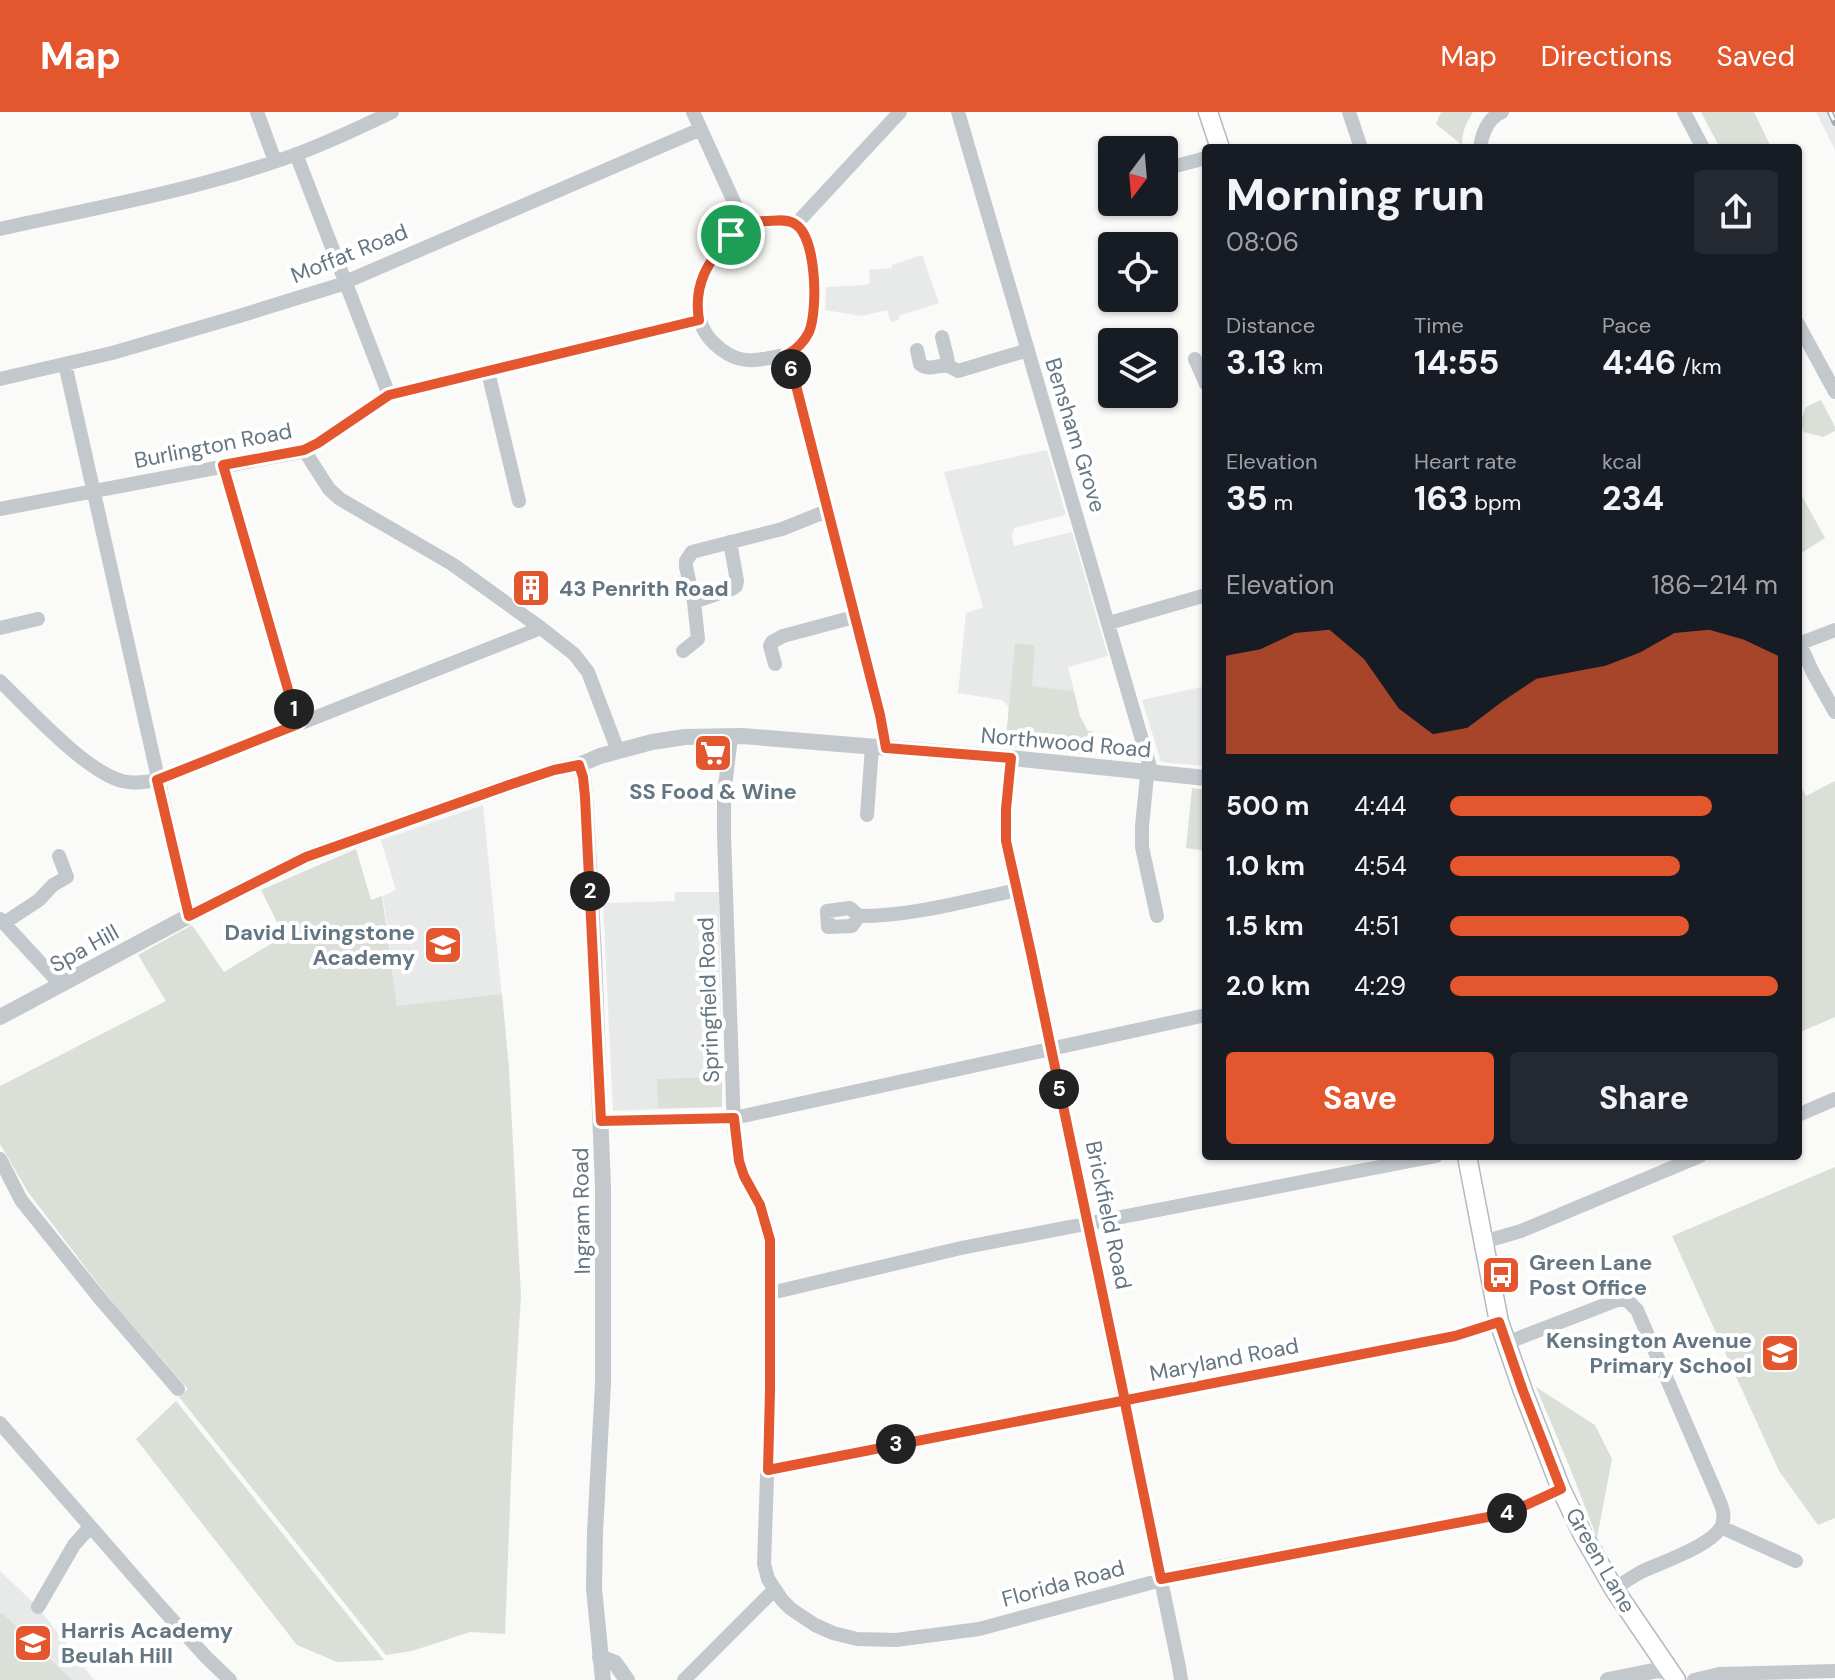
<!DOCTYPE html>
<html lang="en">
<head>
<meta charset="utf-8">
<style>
  body { margin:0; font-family:"DM Sans",sans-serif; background:#242831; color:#f1f3f6; height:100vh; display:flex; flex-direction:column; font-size:30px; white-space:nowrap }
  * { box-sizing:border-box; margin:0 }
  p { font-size:26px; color:#9ea1a6 }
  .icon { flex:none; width:44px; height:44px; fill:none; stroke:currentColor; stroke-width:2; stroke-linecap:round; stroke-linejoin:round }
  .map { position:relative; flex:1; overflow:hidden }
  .drawer { position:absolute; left:1202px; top:32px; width:600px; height:1016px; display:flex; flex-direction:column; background:#171b24; border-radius:8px; box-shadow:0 2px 6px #0004 }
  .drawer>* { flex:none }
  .needle { width:52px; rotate:196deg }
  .tools { position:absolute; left:1098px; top:24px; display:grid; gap:16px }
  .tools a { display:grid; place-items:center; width:80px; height:80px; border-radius:8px; background:#171b24; box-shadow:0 2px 6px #0004; font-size:40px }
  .pin { position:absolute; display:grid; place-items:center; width:68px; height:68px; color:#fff; margin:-34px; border:4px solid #fff; border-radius:50%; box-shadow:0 2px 8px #0007 }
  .km { position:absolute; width:40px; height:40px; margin:-20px; border-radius:50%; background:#222; color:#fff; font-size:22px; line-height:40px; text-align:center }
  .round { display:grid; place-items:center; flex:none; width:84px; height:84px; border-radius:8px; background:#242831 }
  .headline { display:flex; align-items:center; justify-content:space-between; height:136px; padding:0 24px }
  h1 { font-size:44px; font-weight:700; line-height:60px }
  .stats { display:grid; grid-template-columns:repeat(3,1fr); gap:12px; height:136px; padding:8px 24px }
  .stats div { display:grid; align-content:center }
  .stats b { font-size:34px; font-weight:700 }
  .stats small { font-size:22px; font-weight:400 }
  .stats p { font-size:22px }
  .chart { height:224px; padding:16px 24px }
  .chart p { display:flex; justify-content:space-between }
  .chart svg { width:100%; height:144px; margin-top:8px; fill:#e4572e; opacity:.7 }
  .action { display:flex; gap:16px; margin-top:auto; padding:16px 24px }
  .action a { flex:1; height:92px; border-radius:8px; background:#e4572e; color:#fff; font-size:32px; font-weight:700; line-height:92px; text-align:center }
  .action a+a { background:#242831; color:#f1f3f6 }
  ul { padding:0 24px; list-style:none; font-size:26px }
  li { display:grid; grid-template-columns:128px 96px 1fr; align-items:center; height:60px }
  li i { height:20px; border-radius:10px; background:#e4572e }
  header { display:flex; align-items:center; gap:48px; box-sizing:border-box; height:112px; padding:0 40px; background:#e4572e; color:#fff }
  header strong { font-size:38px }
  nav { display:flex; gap:44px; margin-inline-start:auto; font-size:28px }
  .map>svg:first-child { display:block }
  .built { fill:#e8e9e9 }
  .green { fill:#dadfd7 }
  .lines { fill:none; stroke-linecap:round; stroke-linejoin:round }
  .secondary-casing { stroke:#b3babf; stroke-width:21 }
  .minor { stroke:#c3c8cc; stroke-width:14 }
  .tertiary { stroke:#c3c8cc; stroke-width:16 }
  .secondary { stroke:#fff; stroke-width:18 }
  .rail-casing { stroke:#a2aab0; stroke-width:6 }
  .rail { stroke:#fff; stroke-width:3; stroke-dasharray:9; stroke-linecap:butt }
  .route-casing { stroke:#fff; stroke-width:16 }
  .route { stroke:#e4572e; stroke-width:10 }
  .labels { text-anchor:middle; stroke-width:8; stroke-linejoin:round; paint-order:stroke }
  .street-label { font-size:22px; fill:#657683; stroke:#fff }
  .poi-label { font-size:22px; font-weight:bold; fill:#657683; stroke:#fff; text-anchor:start }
</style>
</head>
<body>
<header>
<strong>Map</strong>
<nav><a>Map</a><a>Directions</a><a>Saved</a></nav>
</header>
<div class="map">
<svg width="1835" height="1568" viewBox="0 0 1835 1568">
  <rect width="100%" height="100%" fill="#fafaf8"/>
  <!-- built -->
  <path class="built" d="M1816 0H1835V38Z
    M922 143 939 191 898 204 899 208 891 210 887 198 862 204 825 198 826 175 864 173 870 171 869 158 892 156V153Z
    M1047 338 1066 403 1014 416 1012 424 1014 434 1072 420 1108 544 1068 555 1074 579 1031 574 1035 533 1015 531 1009 595 1002 588 958 581 966 501 983 495 944 360Z
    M1206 574 1205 654 1161 650 1142 588Z
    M483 693 509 956 407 974 383 784 396 778 381 728Z
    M675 780H719L722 995 613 999 603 791 675 789Z
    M0 1459 38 1495 94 1568H0Z"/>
  <!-- green -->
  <path class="green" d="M1441 0H1473C1466 11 1462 20 1462 33L1436 12Z
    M1701 0H1754L1769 31 1770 36H1720Z
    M1821 288 1835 315V319L1823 325 1804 320 1800 311 1806 295Z
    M1798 377 1825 426 1798 443Z
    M1015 531 1035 533 1032 574 1074 579 1080 604 1088 619H1093L1092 636H1090L1089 643 1005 635Z
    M1835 669V905L1798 921V670L1806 684Z
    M1192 676 1206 678V739L1186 736Z
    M356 737 371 788 382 784 397 894 502 882 509 956 521 1184 513 1315 505 1522 470 1520 412 1539 386 1543 179 1285 188 1277 112 1190 28 1080 0 1032V974L166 889 138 843 192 813 224 860 284 824 261 778Z
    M722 965V995L658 996 657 967Z
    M1835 1055V1406L1818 1413 1779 1359 1672 1124Z
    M1536 1275 1595 1313 1612 1347 1597 1426 1570 1356Z
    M176 1289 384 1548 337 1550 297 1533 136 1327Z
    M2 1501 72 1568H0V1502Z"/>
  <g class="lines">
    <defs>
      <path id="secondary" d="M1208 0 1220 36
        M1467 1044 1499 1210 1523 1279 1561 1377 1583 1423 1614 1477 1676 1568"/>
    </defs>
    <!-- secondary casing -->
    <use href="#secondary" class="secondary-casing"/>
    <!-- minor -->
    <path class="minor" d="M257 0 275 49
      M693 0 744 112
      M958 0 1150 655 1147 664 1142 714V735L1157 804
      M1349 0 1361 36
      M1684 0 1703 36
      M1480 36C1482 22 1488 6 1502 0
      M296 42 389 283
      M1164 57 1206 46
      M781 108C788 109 794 110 798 114 815 130 817 188 812 209 810 219 805 228 797 235 790 243 780 244 769 246 755 249 742 250 728 242 686 217 692 171 719 137 726 128 734 116 745 112 756 108 770 109 781 108Z
      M796 112 900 0
      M0 117C99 95 201 77 297 42 329 30 361 15 392 0
      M1798 212 1835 280
      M942 225 947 245 948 254
      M917 238 920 252C930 260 937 252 948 254 952 255 955 258 958 259L1028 238
      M788 242 880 603 886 630V636
      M1195 247 1206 272
      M65 252 189 804
      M488 260 519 389
      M0 267 112 241 236 205 336 174 701 17
      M304 338 329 377 340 387 452 452 541 516 574 542 588 560 618 639
      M223 353 298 612
      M0 397 300 340 318 331 389 283 699 208
      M694 490 732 477 736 474 737 469 730 430
      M1109 511 1206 483
      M0 516 38 507
      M1798 532 1835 518
      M1800 532 1813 561 1835 600
      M683 539 698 527 694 490 686 455V449L692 440 782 417 827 399
      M775 552 770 534 772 530 783 524 854 505
      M0 569C29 597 85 659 122 669 135 672 148 670 160 667L541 516
      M731 625 724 683V722L734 1017 741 1055 765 1106 770 1128 771 1149 770 1278 764 1452 768 1467 782 1488 791 1497 815 1513 833 1521 857 1527 896 1528 979 1517 1191 1460 1504 1402 1515 1398 1561 1377
      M1011 646 1006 697V729L1031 841 1179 1555 1181 1568
      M867 703 872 635
      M859 804 852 814 828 815 827 799 850 796 859 804C913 804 965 789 1017 778
      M0 807 61 873
      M4 811 39 788 53 773 67 765 59 744
      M1798 1003 1835 987
      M601 1009 734 1006 1206 903
      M0 1047 21 1088 102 1189 178 1277
      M1483 1130 1521 1119 1700 1044
      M771 1181 961 1136 1436 1044
      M1506 1231 1620 1187 1628 1189 1637 1198 1717 1383C1721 1393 1726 1402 1722 1413 1714 1433 1662 1450 1641 1460 1632 1465 1623 1471 1614 1477
      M0 1311 159 1493 206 1545 230 1568
      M768 1358 1455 1224 1499 1210
      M1721 1415 1796 1449
      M38 1495 74 1433 90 1415
      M684 1568 774 1478
      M1694 1568 1719 1562 1835 1559"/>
    <!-- tertiary -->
    <path class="tertiary" d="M579 653 583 665 585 685 594 842 603 1076V1271L595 1421 594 1476 603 1568
      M0 905 189 804 306 745 509 673 554 658 579 653 600 644 652 630 685 625 742 624 1011 646 1206 666
      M600 1545 615 1551 627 1568
      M1608 1568 1658 1558 1670 1560"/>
    <!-- secondary -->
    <use href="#secondary" class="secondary"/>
    <defs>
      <path id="rail" d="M1830 0 1835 11"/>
    </defs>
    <!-- rail casing -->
    <use href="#rail" class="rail-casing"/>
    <!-- rail -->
    <use href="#rail" class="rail"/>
  </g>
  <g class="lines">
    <defs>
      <path id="route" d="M731 123C708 150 693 172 699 208L389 283 318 331 304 338 223 353 298 612 157 668 189 804 306 745 509 673 554 658 579 653 583 665 585 685 601 1009 734 1006 739 1049 744 1064 760 1093 770 1128V1278L768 1358 1455 1224 1499 1210 1523 1279 1561 1377 1515 1398 1504 1402 1161 1467 1126 1296 1125 1289 1031 841 1006 729V697L1011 646 886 636 880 603 788 242C797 237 804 230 809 220 818 199 817 125 795 112 787 106 774 109 765 109 750 110 741 113 731 123"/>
    </defs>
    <!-- route casing -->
    <use href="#route" class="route-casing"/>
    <!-- route -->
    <use href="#route" class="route"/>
  </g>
  <!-- icons -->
  <defs>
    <symbol id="building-square" viewBox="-11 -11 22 22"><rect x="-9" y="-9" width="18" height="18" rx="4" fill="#e4572e" stroke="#fff"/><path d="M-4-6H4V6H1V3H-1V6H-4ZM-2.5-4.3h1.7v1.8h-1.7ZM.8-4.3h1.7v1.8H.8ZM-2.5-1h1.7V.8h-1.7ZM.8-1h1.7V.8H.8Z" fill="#fff"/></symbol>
    <symbol id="supermarket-square" viewBox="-11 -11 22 22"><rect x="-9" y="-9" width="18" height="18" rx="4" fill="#e4572e" stroke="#fff"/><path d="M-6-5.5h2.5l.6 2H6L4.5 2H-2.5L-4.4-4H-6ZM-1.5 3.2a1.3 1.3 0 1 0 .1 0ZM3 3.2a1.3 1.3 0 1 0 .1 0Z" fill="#fff"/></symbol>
    <symbol id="school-square" viewBox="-11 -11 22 22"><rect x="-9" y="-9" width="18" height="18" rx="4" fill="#e4572e" stroke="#fff"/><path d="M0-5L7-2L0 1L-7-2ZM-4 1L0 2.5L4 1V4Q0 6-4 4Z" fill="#fff"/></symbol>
    <symbol id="bus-square" viewBox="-11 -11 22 22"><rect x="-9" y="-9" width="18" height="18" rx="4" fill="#e4572e" stroke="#fff"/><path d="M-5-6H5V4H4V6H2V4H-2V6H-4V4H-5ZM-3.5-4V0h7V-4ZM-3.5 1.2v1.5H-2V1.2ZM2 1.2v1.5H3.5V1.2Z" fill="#fff"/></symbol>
  </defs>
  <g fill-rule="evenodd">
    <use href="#building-square" x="509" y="454" width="44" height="44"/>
    <use href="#supermarket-square" x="691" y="619" width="44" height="44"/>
    <use href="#school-square" x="421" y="811" width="44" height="44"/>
    <use href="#bus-square" x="1479" y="1141" width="44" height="44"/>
    <use href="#school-square" x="1758" y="1219" width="44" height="44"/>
    <use href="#school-square" x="11" y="1509" width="44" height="44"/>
  </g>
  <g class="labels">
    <!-- street labels -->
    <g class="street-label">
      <text transform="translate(349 141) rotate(-22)" y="8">Moffat Road</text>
      <text transform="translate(1076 323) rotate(73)" y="8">Bensham Grove</text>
      <text transform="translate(213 333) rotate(-11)" y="8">Burlington Road</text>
      <text transform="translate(1066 630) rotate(5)" y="8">Northwood Road</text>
      <text transform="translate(84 836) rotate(-29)" y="8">Spa Hill</text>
      <text transform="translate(708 888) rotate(-92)" y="8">Springfield Road</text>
      <text transform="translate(581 1099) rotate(-91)" y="8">Ingram Road</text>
      <text transform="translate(1109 1103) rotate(78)" y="8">Brickfield Road</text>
      <text transform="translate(1224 1247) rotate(-11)" y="8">Maryland Road</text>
      <text transform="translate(1601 1448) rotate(60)" y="8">Green Lane</text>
      <text transform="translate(1063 1471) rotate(-15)" y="8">Florida Road</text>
    </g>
    <!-- poi labels -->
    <g class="poi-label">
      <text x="559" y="484">43 Penrith Road</text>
      <text x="713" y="687" text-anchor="middle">SS Food &amp; Wine</text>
      <text x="415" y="828" text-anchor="end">David Livingstone<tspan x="415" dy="25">Academy</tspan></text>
      <text x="1529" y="1158">Green Lane<tspan x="1529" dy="25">Post Office</tspan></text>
      <text x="1752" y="1236" text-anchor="end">Kensington Avenue<tspan x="1752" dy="25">Primary School</tspan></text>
      <text x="61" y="1526">Harris Academy<tspan x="61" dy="25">Beulah Hill</tspan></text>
    </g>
  </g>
</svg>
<div class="tools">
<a><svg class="needle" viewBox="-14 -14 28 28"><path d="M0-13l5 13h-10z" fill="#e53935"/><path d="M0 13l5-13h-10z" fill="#9ea1a6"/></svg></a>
<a><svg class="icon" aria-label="locate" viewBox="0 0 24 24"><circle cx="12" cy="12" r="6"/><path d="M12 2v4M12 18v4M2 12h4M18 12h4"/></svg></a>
<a><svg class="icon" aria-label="layers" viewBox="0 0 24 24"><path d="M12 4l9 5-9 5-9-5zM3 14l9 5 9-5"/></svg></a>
</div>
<div class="pin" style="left:731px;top:123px;background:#1e9e55"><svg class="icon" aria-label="arrive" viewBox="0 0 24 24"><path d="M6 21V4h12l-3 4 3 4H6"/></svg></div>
<b class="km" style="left:294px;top:597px">1</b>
<b class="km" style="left:590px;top:779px">2</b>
<b class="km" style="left:896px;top:1332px">3</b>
<b class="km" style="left:1507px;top:1401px">4</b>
<b class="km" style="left:1059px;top:977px">5</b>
<b class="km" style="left:791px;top:257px">6</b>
<section class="drawer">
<div class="headline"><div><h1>Morning run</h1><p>08:06</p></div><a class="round"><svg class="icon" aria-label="share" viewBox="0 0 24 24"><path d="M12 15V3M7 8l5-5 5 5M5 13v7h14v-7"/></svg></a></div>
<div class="stats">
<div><p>Distance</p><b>3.13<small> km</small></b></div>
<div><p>Time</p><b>14:55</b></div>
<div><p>Pace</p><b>4:46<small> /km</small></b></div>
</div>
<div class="stats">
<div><p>Elevation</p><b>35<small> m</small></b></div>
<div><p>Heart rate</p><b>163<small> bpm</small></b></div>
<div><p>kcal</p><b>234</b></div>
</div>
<div class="chart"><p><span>Elevation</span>186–214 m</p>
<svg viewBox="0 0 160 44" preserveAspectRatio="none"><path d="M0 44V14L10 12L20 7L30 6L40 15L50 30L60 38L70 36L80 28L90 21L100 19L110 17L120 13L130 7L140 6L150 9L160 14V44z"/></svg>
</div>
<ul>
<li><b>500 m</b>4:44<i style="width:80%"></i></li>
<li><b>1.0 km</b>4:54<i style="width:70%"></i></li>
<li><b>1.5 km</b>4:51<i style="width:73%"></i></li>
<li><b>2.0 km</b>4:29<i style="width:100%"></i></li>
</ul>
<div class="action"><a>Save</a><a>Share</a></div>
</section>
</div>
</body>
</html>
